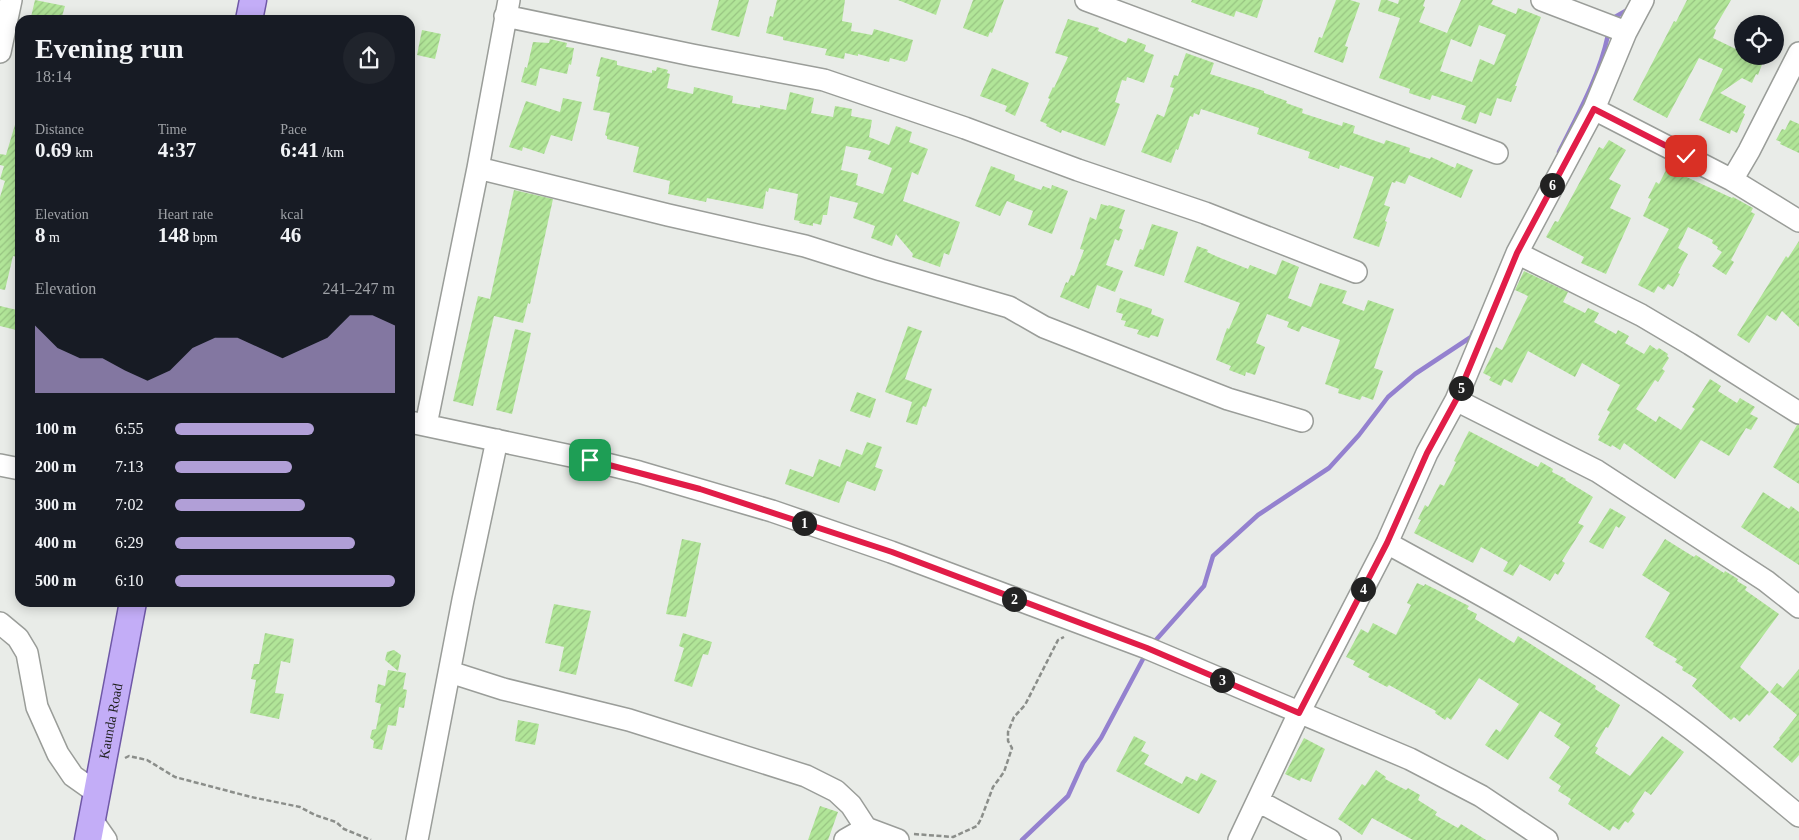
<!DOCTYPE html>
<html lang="en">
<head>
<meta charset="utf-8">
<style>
  body { margin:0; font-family:"Times New Roman",serif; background:#20242c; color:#f1f3f6; height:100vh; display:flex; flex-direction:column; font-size:19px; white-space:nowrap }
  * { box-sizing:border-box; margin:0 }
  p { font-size:16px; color:#9ea1a6 }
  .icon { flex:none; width:28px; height:28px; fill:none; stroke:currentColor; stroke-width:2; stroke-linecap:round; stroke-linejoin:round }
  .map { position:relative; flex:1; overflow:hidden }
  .side { position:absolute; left:15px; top:15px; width:400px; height:592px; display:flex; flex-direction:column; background:#171b24; border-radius:15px; box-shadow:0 2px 12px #0003 }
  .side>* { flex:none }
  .controls { position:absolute; left:1734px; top:15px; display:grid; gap:10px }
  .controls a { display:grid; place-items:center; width:50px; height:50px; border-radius:50%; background:#171b24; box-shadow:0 2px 12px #0003; font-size:25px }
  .pin { position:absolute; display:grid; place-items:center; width:42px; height:42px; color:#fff; margin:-21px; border-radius:10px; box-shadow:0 2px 8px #0006 }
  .km { position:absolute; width:25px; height:25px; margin:-12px; border-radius:50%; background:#222; color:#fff; font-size:14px; line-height:25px; text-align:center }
  .round { display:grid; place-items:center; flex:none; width:52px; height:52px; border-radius:26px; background:#20242c }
  .summary { display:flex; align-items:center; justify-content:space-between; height:85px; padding:0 20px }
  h1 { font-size:28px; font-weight:800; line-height:38px }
  .stats { display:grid; grid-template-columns:repeat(3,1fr); gap:8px; height:85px; padding:5px 20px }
  .stats div { display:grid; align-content:center }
  .stats b { font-size:21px; font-weight:800 }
  .stats small { font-size:14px; font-weight:400 }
  .stats p { font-size:14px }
  .chart { height:140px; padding:10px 20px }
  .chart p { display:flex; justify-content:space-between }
  .chart svg { width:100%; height:90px; margin-top:5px; fill:#b19fd7; opacity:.7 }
  ul { padding:0 20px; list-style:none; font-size:16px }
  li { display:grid; grid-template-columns:80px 60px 1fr; align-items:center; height:38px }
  li i { height:12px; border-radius:6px; background:#b19fd7 }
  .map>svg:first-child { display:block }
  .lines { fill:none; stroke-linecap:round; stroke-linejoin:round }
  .stream { stroke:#9481cf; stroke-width:4.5 }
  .building { fill:url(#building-hatch); fill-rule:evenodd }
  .minor-casing { stroke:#9a9d99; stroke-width:24 }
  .major-casing { stroke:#6f58a7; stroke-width:29 }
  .path { stroke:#8b8e8a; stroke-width:2.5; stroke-dasharray:5 2.5; stroke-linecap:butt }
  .minor { stroke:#fff; stroke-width:21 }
  .major { stroke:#c3adf7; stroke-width:26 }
  .route-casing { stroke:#fff; stroke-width:10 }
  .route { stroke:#e11d48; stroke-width:6 }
  .labels { text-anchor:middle; stroke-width:4; stroke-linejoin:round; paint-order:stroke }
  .street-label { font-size:14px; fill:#1d1e1c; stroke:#f6faf5 }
</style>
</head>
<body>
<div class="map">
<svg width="1799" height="840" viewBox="0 0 1799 840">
  <defs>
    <pattern id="building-hatch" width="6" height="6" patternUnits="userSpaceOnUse" patternTransform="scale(1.25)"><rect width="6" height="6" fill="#b1e598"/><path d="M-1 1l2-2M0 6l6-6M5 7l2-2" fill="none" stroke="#98c482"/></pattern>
  </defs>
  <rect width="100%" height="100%" fill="#e9ece8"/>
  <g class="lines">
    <!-- stream -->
    <path class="stream" d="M1615 17 1629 9
      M1559 152C1578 114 1599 77 1608 35
      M1155 641 1204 586 1213 556 1258 515 1329 468 1359 435 1388 397 1415 374 1471 337 1473 332
      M1022 840 1068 796 1083 763 1101 738 1143 659"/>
  </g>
  <!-- building -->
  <path class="building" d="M35 0 65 6 61 20H46L31 17Z
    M719 0H749L739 37 711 30Z
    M777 0H845L842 21 852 23 851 31 872 35 874 29 913 40 907 61 906 60 905 62 890 58 889 62 858 54V56L845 53 844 59 825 55 827 49 783 40V37L766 33 770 16 773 17Z
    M898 0H941L936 15Z
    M973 0H1004L992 33 990 32 988 37 963 28Z
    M1192 0H1263L1257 18 1236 11 1234 17 1191 2Z
    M1336 0H1350L1360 3 1345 46 1348 47 1343 63 1314 52 1319 37 1322 38Z
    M1381 0H1387L1398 4 1399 0H1425L1423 6 1425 7 1419 22 1447 33 1461 0H1493L1491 4 1516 14 1518 8 1541 17 1515 86H1517L1511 102 1497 98 1491 116 1480 112 1476 124 1461 119 1466 106 1432 95 1430 100 1409 93 1410 89 1379 78 1400 18 1378 11ZM1479 25 1506 35 1494 65 1480 59 1472 82 1440 71 1451 39 1471 47Z
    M1687 0H1731L1714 29 1716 30 1713 38 1742 52V56H1757L1764 59 1758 75 1756 74 1752 83 1742 78 1720 93 1746 106 1743 113 1745 114 1737 133 1731 130 1730 134 1699 120 1723 69 1699 58 1667 118 1633 100 1674 21 1676 22Z
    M1068 19 1099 28 1098 31 1126 43 1128 38 1146 45 1144 51 1154 55 1144 83 1127 77 1126 81 1122 80 1115 102 1120 104 1105 146 1062 130 1061 133 1046 126 1047 124 1040 121 1050 99 1048 98 1053 87 1054 88 1068 57 1055 53Z
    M422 30 441 34 435 59 417 55Z
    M550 39 567 43 566 47 574 48 571 65 569 64 567 74 540 68 536 86 521 82 525 67 527 68 533 42 549 43Z
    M1186 53 1214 63 1210 74 1264 91V93L1287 101 1286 103 1303 109 1302 113 1342 126 1343 122 1355 126 1353 133 1384 144 1386 140 1410 148 1409 152 1430 159 1431 157 1455 168 1457 163 1473 170 1461 198 1409 175 1405 184 1396 181 1395 183 1392 182 1384 205 1390 207 1385 221 1387 222 1379 247 1353 238 1374 177 1340 165 1339 169 1308 158 1310 152 1257 134 1259 128 1201 109 1199 115 1194 113 1193 117 1190 116 1178 150 1176 149 1171 163 1141 152 1157 114 1164 117 1174 88 1170 87 1174 75 1178 76Z
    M601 57 617 61V65L652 73V70L656 71 657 67 668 70 667 73 670 74 667 88 693 94 694 87 733 96 732 103 760 108V105L786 110 790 92 814 98 811 113 833 117 835 106 852 109 851 116 872 120 869 137 889 145 896 126 912 132 909 142 928 149 918 175 912 172 903 201 960 222 949 255 944 253 940 267 912 257 913 254 896 234 892 246 871 238 875 226 853 218 858 203 830 196 827 215H823L821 225 813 223V226L799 223 800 221 794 220 798 194 769 188 768 192 766 191 763 209 707 198 706 202 668 194 670 181 633 172 639 147 607 139V136L605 135 610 113 593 110 600 77 596 76ZM846 146 871 151 868 159 892 168 883 194 856 185 858 174 841 170Z
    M992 68 1029 83 1015 116 1005 111 1007 106 980 96Z
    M563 98 582 102 572 141 551 135 544 154 523 147 522 151 509 147 526 101 560 112Z
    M17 118 20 119V258L13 256 5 290 0 289V197L5 181 0 179 4 166 0 165V154L6 155Z
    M1790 120 1799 124V153L1780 144 1781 142 1776 140 1782 129 1785 130Z
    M1609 140 1626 150 1609 179 1621 185 1610 208 1631 218 1606 274 1581 263 1584 257 1546 237 1555 221 1558 222 1599 147 1603 149Z
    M991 166 1015 175 1014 180 1041 190 1043 186 1051 189 1052 185 1068 191 1052 234 1028 225 1033 211 1007 201 1000 216 975 206Z
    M1667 168 1732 198 1733 197 1753 208 1751 212 1755 214 1731 260 1734 262 1726 275 1712 266 1722 252 1717 249 1718 247 1712 243 1713 240 1688 227 1678 248 1688 254 1678 273 1680 274 1673 287 1668 284 1664 290 1658 286 1654 293 1638 285 1669 229 1643 216 1651 199 1648 198 1656 182 1659 184Z
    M514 190 553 199 530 304 528 303 523 323 494 316 473 406 453 401 478 296 490 299Z
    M1101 204 1108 206 1109 205 1125 210 1119 228 1123 230 1119 241 1115 239 1106 265 1123 271 1115 292 1097 285 1089 309 1060 297 1066 282 1068 283 1071 275 1074 276 1084 250 1080 249 1090 217 1096 220Z
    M1152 224 1178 232 1164 276 1134 266 1140 249 1143 250Z
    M1799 241V327L1782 311 1776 321 1767 315 1749 343 1737 335 1786 256 1788 258Z
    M1197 246 1208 250 1207 252 1218 257 1248 269 1250 265 1276 275 1282 260 1299 267 1288 298 1311 307 1320 283 1347 291 1342 303 1364 311 1368 300 1394 309 1374 368 1383 371 1373 400 1362 396 1360 400 1338 393 1339 389 1325 384 1340 340 1302 326 1299 332 1287 327 1289 322 1267 314 1256 343 1265 347 1255 375 1246 372 1245 376 1229 370 1231 366 1216 360 1227 328 1229 329 1240 303 1184 282Z
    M1524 271 1568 292 1563 302 1585 313 1588 308 1599 313 1594 322 1616 334 1618 330 1629 336 1625 343 1644 354 1650 345 1657 350 1659 348 1668 354 1667 356 1669 358 1662 369 1665 371 1658 382 1655 380 1636 409 1656 422 1659 416 1681 430 1695 409 1692 407 1710 379 1721 386 1718 391 1737 403 1740 398 1755 407 1750 414 1758 418 1751 430 1746 428 1729 456 1701 440 1675 479 1624 443 1620 450 1612 445 1611 447 1598 440 1600 436 1598 435 1610 412 1607 410 1620 385 1582 363 1575 377 1528 351 1512 383 1504 379 1501 386 1489 380 1491 377 1483 373 1496 347 1502 350 1528 296 1515 290Z
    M1120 298 1152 309 1151 314 1164 319 1158 337 1151 335 1149 338 1137 334 1139 330 1124 326 1126 321 1121 320 1123 314 1116 312Z
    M0 306 17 310 15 318 20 319V331L0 326Z
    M908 326 922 331 905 379 932 389 926 407 923 406 917 425 906 422 912 402 885 392Z
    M515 329 531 333 512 414 496 410Z
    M857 392 876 399 870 418 850 411Z
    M1797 425H1799V484L1773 467Z
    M1469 431 1538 467 1541 462 1553 469 1552 472 1566 479 1565 480 1593 497 1578 523 1584 526 1562 561 1565 563 1558 575 1555 573 1550 581 1520 564 1513 576 1503 571 1508 562 1481 547 1473 563 1414 533 1421 520 1418 519 1425 505 1428 507 1440 484 1444 486 1456 462 1454 461Z
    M867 442 882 447 875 467 883 470 875 491 847 481 839 503 785 484 790 469 813 477 819 459 840 467 846 449 862 455Z
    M1763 492 1789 509 1791 506 1799 512V565L1741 527Z
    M1610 508 1626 517 1619 528 1616 526 1603 549 1589 542Z
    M682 539 701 543 686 617 666 614Z
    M1665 539 1694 557 1696 555 1724 573 1725 571 1738 579 1737 581 1747 587 1745 590 1779 614 1740 667 1769 692 1749 716 1747 714 1740 722 1734 717 1731 720 1692 686 1697 679 1682 670 1683 667 1675 662 1677 659 1653 645 1654 643 1645 637 1670 593 1642 575Z
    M1417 583 1424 586 1425 584 1469 606 1467 609 1477 614 1475 619 1514 643 1518 636 1596 686 1595 689 1620 705 1608 728 1606 727 1595 746 1598 748 1595 753 1630 776 1662 736 1684 752 1651 795 1645 791 1632 811 1635 814 1628 823 1625 821 1619 830 1613 826 1610 831 1568 804 1571 799 1558 791 1561 786 1549 778 1570 747 1554 736 1561 724 1540 711 1508 760 1485 745 1496 729 1500 732 1519 704 1479 678 1451 720 1447 717 1445 720 1435 713 1436 711 1389 685 1387 687 1368 677 1370 674 1353 665 1355 661 1346 657 1361 629 1368 633 1373 623 1396 635 1411 605 1407 603Z
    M554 604 591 611 576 675 559 671 564 647 545 643Z
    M265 633 294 639 290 663 281 661 275 693 284 694 279 719 250 713 256 680 251 679 254 664H259Z
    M683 633 712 642 708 655 703 654 692 687 674 681 684 648 679 646Z
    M394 650 401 655 398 671 385 660 387 652Z
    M1799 669V755L1792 763 1773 747 1780 739 1779 738 1797 715 1770 692 1777 683 1783 688Z
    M388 670 406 673 403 689 407 690 404 708 399 707 396 726 388 725 382 750 373 748 374 741 370 738 372 730 376 729 381 704 375 702 378 684 385 686Z
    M518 720 539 724 535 745 515 741Z
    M1134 736 1146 742 1141 751 1149 755 1144 764 1182 784 1186 776 1197 781 1201 773 1217 781 1199 814 1116 771Z
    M1304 738 1325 749 1311 782 1301 778 1300 781 1285 774Z
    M1376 770 1386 777 1385 779 1406 790 1408 788 1420 795 1418 800 1437 812 1435 815 1458 828 1461 824 1486 840H1413L1372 818 1362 835 1343 822 1338 819 1362 784 1365 786Z
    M820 806 838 812 828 840H808Z"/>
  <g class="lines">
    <defs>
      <path id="minor" d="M1086 0 1497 153
        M1542 0 1626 32
        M505 16 692 55 824 80 965 128 1078 170 1205 213 1356 272
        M0 52 11 0
        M1594 109 1732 180 1799 221
        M478 168 668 215 805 246 881 270 1009 307 1044 327 1228 399 1302 421
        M1732 180 1749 151 1799 53
        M1517 253 1641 315 1690 344 1799 413
        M1456 400 1597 471 1766 581 1799 607
        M410 422 590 460 639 472 772 511 891 552 1147 648 1410 759 1481 796 1547 840
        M426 425 478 168 509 0
        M0 465 20 469
        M1387 543C1471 589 1556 635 1635 689 1693 727 1746 772 1799 816
        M0 623 18 638 27 653 37 707 58 754 73 776 97 793
        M450 672 503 689 629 720 806 776 836 791 851 805 866 828 845 840
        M1258 801 1330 840
        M92 820 106 840
        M866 828 898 840
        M417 840 463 600 497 440
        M1239 840 1299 713 1387 543 1427 453 1456 400 1517 253 1594 109 1626 32 1643 0"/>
      <g id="major">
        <path d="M249 20 253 0"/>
        <path id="s1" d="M88 840 133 602"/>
      </g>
    </defs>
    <!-- minor casing -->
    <use href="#minor" class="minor-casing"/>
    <!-- major casing -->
    <use href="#major" class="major-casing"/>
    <!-- path -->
    <path class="path" d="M125 758 129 756 147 760 175 777 251 797 300 807 315 815 336 822 344 829 371 840
      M914 834 953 837 977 826 981 819 993 787 1004 772 1012 748 1008 741V732L1014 717 1025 705 1058 640 1064 637"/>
    <!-- minor -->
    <use href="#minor" class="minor"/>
    <!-- major -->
    <use href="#major" class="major"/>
  </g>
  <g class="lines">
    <defs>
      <path id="route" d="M590 460 700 489 892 552 1147 648 1299 713 1387 543 1427 453 1456 400 1517 253 1594 109 1686 156"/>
    </defs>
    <!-- route casing -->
    <use href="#route" class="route-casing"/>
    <!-- route -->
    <use href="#route" class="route"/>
  </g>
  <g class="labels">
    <!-- street labels -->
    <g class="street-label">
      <text dy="5" stroke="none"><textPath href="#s1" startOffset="121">Kaunda Road</textPath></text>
    </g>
  </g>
</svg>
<div class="controls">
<a><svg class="icon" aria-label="locate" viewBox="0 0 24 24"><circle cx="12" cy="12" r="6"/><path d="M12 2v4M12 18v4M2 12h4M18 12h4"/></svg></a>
</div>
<div class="pin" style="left:590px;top:460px;background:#1e9e55"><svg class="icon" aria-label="arrive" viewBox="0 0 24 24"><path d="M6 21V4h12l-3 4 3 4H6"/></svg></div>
<div class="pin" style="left:1686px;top:156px;background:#d93025"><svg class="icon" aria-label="check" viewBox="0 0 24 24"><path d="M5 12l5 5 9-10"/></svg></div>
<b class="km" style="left:804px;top:523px">1</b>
<b class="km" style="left:1014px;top:599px">2</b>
<b class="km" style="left:1222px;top:680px">3</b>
<b class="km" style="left:1363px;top:589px">4</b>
<b class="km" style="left:1461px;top:388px">5</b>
<b class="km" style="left:1552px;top:185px">6</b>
<section class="side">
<div class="summary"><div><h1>Evening run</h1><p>18:14</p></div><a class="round"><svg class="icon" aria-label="share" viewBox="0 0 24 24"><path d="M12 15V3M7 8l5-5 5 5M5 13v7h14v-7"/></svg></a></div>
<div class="stats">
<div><p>Distance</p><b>0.69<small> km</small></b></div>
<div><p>Time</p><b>4:37</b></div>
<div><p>Pace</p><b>6:41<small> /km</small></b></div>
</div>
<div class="stats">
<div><p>Elevation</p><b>8<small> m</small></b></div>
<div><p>Heart rate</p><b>148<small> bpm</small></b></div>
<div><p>kcal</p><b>46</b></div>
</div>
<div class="chart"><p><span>Elevation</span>241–247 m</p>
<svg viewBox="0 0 160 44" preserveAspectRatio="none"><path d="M0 44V11L10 22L20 27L30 27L40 33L50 38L60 33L70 22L80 17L90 17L100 22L110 27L120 22L130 17L140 6L150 6L160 11V44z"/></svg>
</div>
<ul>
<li><b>100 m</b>6:55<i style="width:63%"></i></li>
<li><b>200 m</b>7:13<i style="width:53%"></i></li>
<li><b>300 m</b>7:02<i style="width:59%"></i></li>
<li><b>400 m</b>6:29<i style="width:82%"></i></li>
<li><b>500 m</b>6:10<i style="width:100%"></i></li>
</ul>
</section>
</div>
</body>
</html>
